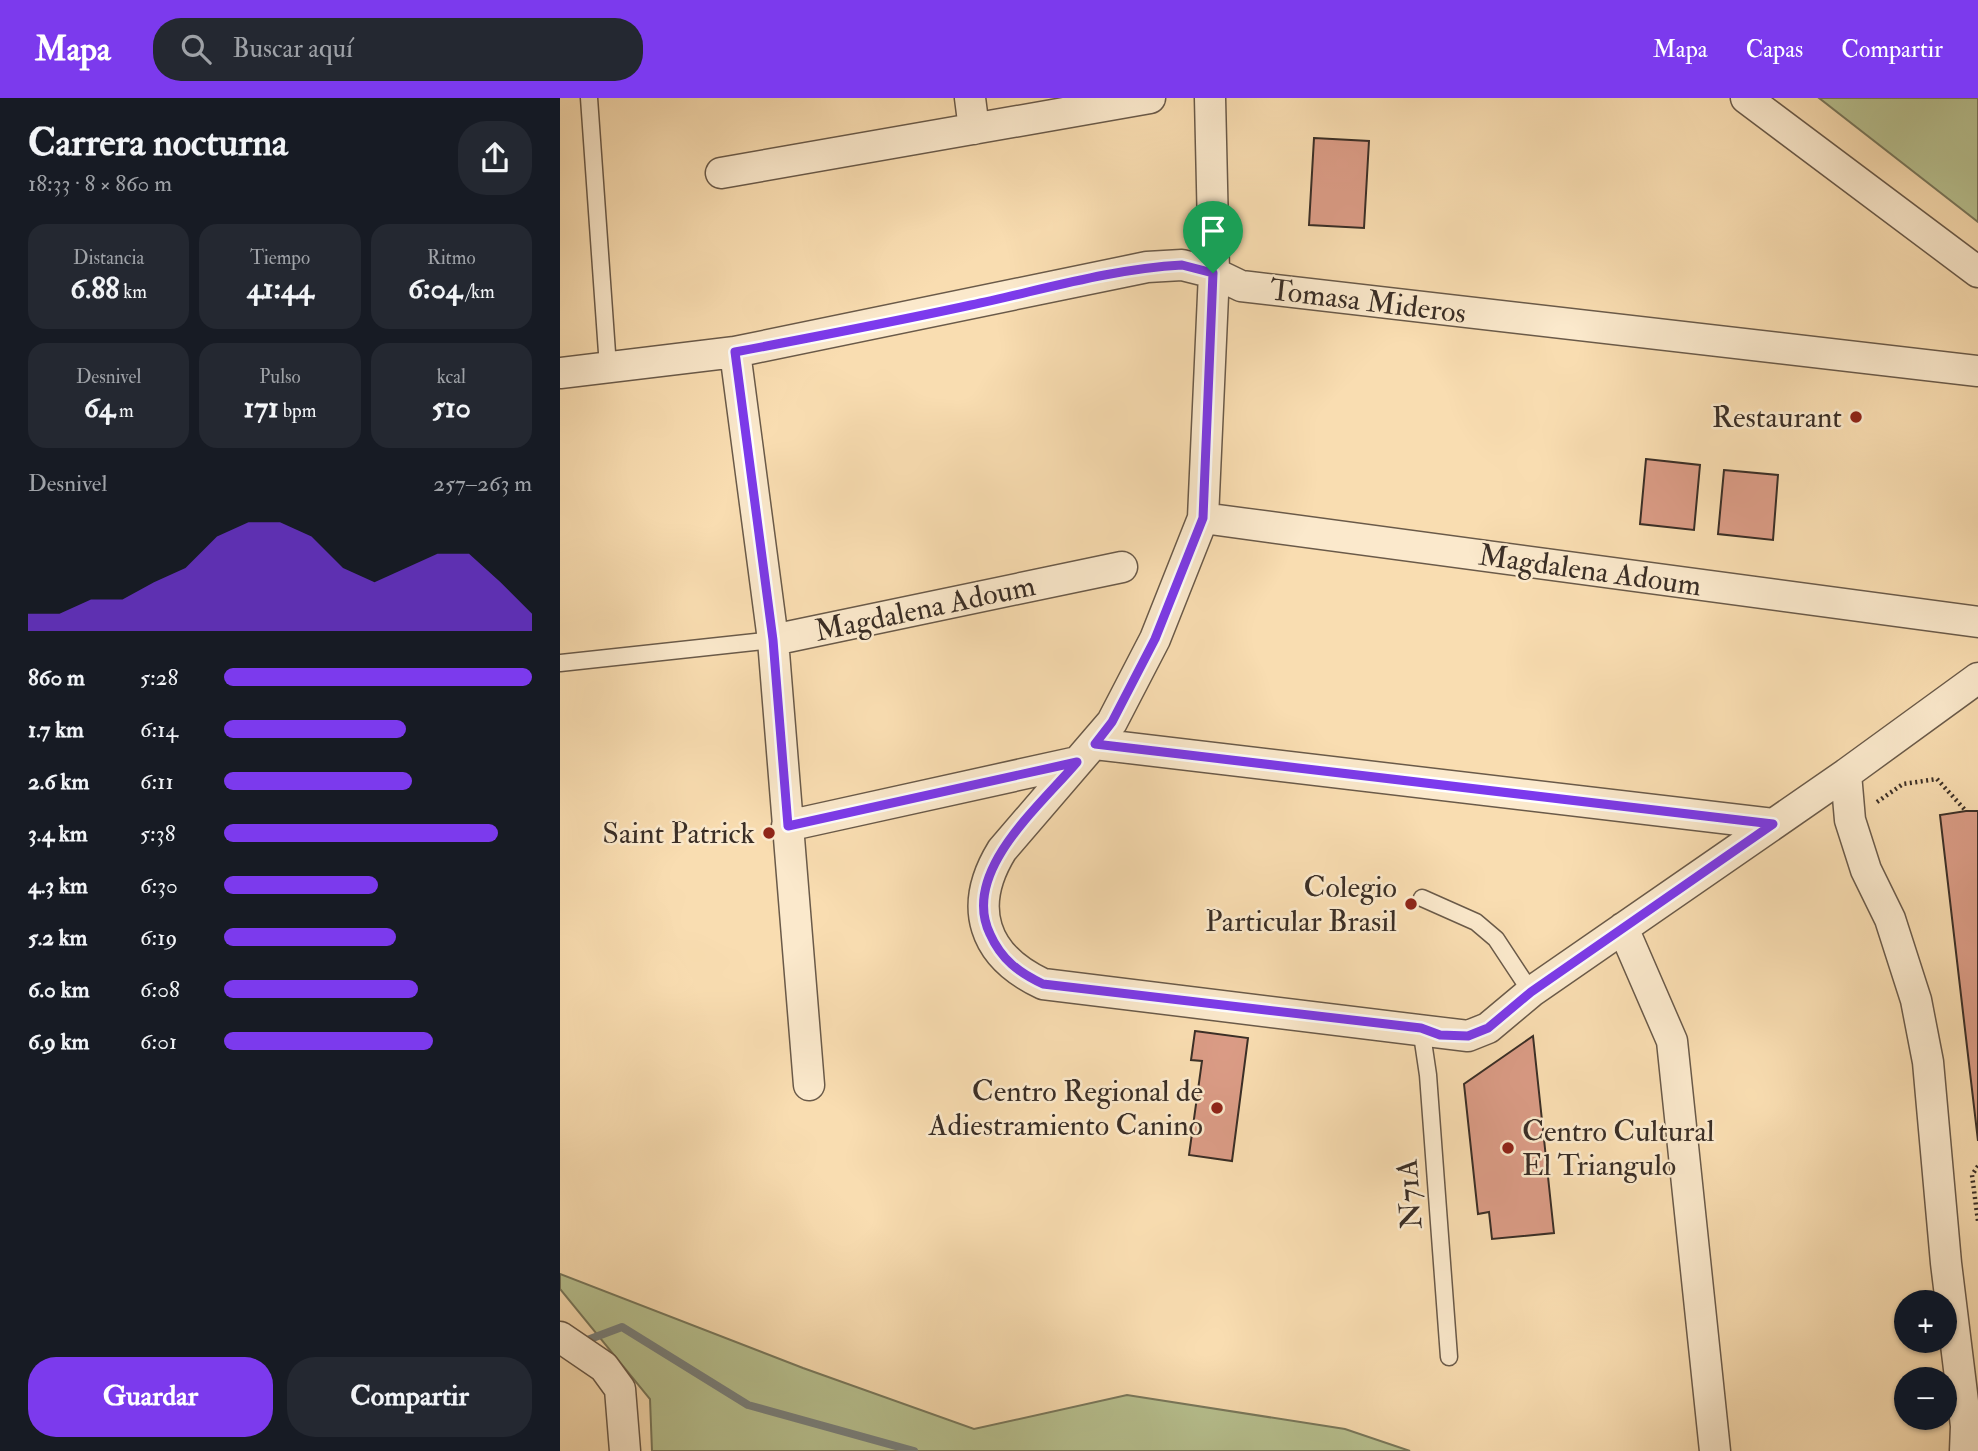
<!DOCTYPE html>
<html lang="es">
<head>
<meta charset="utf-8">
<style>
  body { margin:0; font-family:"IM FELL Double Pica",serif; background:#242831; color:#f1f3f6; height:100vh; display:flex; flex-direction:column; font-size:26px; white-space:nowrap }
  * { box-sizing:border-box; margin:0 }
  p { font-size:23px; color:#9ea1a6 }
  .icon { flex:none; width:38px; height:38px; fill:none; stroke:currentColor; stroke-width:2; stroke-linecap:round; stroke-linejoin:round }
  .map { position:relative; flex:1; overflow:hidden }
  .drawer { display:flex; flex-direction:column; background:#171b24; width:560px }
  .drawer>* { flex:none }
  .buttons { position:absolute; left:1334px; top:1192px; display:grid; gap:14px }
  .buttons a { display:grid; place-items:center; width:63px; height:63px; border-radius:50%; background:#171b24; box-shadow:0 2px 5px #0004; font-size:35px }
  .pin { position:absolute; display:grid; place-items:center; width:60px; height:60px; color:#fff; margin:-72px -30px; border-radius:50% 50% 50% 0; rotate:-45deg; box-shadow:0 0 7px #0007 }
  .pin .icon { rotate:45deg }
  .round { display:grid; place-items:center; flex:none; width:74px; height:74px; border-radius:28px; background:#242831 }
  .head { display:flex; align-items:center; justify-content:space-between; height:119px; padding:0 28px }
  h1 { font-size:38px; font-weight:800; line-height:52px }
  .metrics { display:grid; grid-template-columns:repeat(3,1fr); gap:10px; height:119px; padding:7px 28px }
  .metrics div { display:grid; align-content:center; border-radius:18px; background:#242831; text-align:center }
  .metrics b { font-size:30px; font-weight:800 }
  .metrics small { font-size:19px; font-weight:400 }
  .metrics p { font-size:19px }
  .chart { height:196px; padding:14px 28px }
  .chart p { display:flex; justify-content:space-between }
  .chart svg { width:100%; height:126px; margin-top:7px; fill:#7c3aed; opacity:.7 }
  .cta { display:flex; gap:14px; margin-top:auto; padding:14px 28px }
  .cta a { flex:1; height:80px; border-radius:28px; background:#7c3aed; color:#fff; font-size:28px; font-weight:800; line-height:80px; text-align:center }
  .cta a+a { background:#242831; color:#f1f3f6 }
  ul { padding:0 28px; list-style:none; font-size:23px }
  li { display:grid; grid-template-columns:112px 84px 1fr; align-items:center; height:52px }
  li i { height:18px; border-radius:9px; background:#7c3aed }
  header { display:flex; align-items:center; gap:42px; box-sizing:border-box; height:98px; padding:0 35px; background:#7c3aed; color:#fff }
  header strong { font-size:33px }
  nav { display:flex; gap:38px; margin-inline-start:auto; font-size:24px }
  .search { width:490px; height:63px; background:#242831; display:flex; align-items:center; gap:18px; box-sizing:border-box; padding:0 24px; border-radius:28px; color:#9ea1a6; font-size:26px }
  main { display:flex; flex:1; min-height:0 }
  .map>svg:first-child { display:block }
  .green { fill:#b8c291; stroke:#79785c; stroke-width:2 }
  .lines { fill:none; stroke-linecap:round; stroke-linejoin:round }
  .stream { stroke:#79817e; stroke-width:8 }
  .building { fill:#db9c86; stroke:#3a2e26; stroke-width:2 }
  .lane-casing { stroke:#6a5a49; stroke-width:19 }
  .street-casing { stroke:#6a5a49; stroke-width:33 }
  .path { stroke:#3a2e26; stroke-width:4.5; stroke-dasharray:2 3.5; stroke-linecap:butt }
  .lane { stroke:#fbe9cc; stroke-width:16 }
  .street { stroke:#fbe9cc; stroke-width:30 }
  .route-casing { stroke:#fff; stroke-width:14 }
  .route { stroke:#7c3aed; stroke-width:9 }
  .poi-dot { fill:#8f2418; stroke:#fbe9cc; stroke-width:2.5 }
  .labels { text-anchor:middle; stroke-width:5; stroke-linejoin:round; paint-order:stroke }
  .street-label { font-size:30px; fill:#3a2e26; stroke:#fbe9cc }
  .poi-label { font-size:30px; fill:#3a2e26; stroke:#fbe9cc; text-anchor:end }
</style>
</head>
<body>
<header>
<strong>Mapa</strong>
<div class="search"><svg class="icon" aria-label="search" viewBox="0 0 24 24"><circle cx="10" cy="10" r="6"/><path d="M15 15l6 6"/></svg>Buscar aquí</div>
<nav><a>Mapa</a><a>Capas</a><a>Compartir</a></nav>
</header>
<main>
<section class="drawer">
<div class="head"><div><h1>Carrera nocturna</h1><p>18:33 · 8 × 860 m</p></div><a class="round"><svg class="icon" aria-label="share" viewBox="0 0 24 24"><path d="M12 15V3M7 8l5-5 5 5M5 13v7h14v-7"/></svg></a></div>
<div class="metrics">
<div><p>Distancia</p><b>6.88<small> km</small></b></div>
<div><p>Tiempo</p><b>41:44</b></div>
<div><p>Ritmo</p><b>6:04<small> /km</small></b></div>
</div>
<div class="metrics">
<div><p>Desnivel</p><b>64<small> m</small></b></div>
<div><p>Pulso</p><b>171<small> bpm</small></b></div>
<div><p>kcal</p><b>510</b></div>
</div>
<div class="chart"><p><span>Desnivel</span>257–263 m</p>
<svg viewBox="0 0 160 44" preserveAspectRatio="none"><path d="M0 44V38L10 38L20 33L30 33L40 27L50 22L60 11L70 6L80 6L90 11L100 22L110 27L120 22L130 17L140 17L150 27L160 38V44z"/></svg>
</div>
<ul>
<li><b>860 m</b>5:28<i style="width:100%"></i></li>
<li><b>1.7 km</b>6:14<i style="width:59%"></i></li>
<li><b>2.6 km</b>6:11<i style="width:61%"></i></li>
<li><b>3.4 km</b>5:38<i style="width:89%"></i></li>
<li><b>4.3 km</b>6:30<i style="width:50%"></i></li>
<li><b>5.2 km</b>6:19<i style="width:56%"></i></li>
<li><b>6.0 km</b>6:08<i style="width:63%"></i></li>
<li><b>6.9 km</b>6:01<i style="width:68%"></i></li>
</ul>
<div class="cta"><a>Guardar</a><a>Compartir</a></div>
</section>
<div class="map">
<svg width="1418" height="1353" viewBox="0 0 1418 1353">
  <rect width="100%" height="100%" fill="#f9ddb1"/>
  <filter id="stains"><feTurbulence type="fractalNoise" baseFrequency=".00286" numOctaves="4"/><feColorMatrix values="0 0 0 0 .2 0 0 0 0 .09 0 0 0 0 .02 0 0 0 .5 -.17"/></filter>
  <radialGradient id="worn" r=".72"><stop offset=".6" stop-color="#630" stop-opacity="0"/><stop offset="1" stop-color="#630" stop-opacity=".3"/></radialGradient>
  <!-- green -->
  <path class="green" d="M1259 0H1418V124Z
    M0 1176 243 1270 414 1331 567 1297 785 1331 850 1353H92L90 1301 0 1191Z"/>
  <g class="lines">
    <!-- stream -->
    <path class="stream" d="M22 1244 62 1229 188 1307 354 1353"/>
  </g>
  <!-- building -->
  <path class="building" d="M754 40 809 43 804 130 749 127Z
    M1086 361 1140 367 1134 432 1080 426Z
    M1164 372 1218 377 1213 442 1158 436Z
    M1406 713H1418V1043L1380 717Z
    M635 933 688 940 672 1063 629 1057 642 963 631 962Z
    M973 938 994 1135 932 1141 929 1114 918 1116 904 986Z"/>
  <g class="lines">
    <defs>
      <path id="lane" d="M29 0 48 269
        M0 565 213 542
        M862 800 916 824 936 841 971 894
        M861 930 868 977 889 1259"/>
      <path id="street" d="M410 0 414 31
        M650 0 654 175 643 420 595 541 552 624 442 752C407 809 423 858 483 886L908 938 928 930 971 894 1286 676 1418 580
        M1186 0 1418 174
        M161 75 590 0
        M175 254 213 542 249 987
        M0 275 175 254 587 169 622 167 654 175 681 188 1418 273
        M643 420 1418 524
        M213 542 562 469
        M535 646 1213 726
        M1286 676 1290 722 1306 772 1330 821 1356 902 1368 964 1386 1165 1406 1328 1405 1353
        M227 728 517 664
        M1063 830 1112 943 1155 1353
        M0 1239 44 1269 60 1291 65 1353"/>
    </defs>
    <!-- lane casing -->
    <use href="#lane" class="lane-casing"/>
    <!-- street casing -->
    <use href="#street" class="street-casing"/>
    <!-- path -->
    <path class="path" d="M1317 704 1343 686 1377 681 1406 713
      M1418 1068 1412 1077 1418 1123"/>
    <!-- lane -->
    <use href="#lane" class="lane"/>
    <!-- street -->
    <use href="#street" class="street"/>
  </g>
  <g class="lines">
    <defs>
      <path id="route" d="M622 167 653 175 643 420 595 541 552 624 535 646 1213 726 971 894 928 930 908 938 880 937 861 930 483 886C459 875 441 861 430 836 400 774 481 707 517 664L228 728 213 542 175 254C254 239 333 224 411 207 482 192 550 171 622 167Z"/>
    </defs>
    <!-- route casing -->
    <use href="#route" class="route-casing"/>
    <!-- route -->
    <use href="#route" class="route"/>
  </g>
  <!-- markers -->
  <g class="poi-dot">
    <circle cx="1296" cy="319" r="7"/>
    <circle cx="209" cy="735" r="7"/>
    <circle cx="851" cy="806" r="7"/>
    <circle cx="657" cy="1010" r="7"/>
    <circle cx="948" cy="1050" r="7"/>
  </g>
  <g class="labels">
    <!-- street labels -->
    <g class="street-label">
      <text transform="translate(808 203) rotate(7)" y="10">Tomasa Mideros</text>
      <text transform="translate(1030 472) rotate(8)" y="10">Magdalena Adoum</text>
      <text transform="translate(365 510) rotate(-12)" y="10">Magdalena Adoum</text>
      <text transform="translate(849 1096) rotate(-94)" y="10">N71A</text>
    </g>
    <!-- poi labels -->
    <g class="poi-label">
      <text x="1282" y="329">Restaurant</text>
      <text x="195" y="745">Saint Patrick</text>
      <text x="837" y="799">Colegio<tspan x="837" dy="34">Particular Brasil</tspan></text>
      <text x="643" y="1003">Centro Regional de<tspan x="643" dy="34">Adiestramiento Canino</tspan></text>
      <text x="962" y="1043" text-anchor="start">Centro Cultural<tspan x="962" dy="34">El Triangulo</tspan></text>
    </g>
  </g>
  <rect width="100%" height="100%" filter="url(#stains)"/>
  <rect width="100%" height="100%" fill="url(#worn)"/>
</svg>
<div class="buttons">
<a>+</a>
<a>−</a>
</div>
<div class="pin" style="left:653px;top:175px;background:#1e9e55"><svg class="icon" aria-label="arrive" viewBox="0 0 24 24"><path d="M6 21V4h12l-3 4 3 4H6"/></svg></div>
</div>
</main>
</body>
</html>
